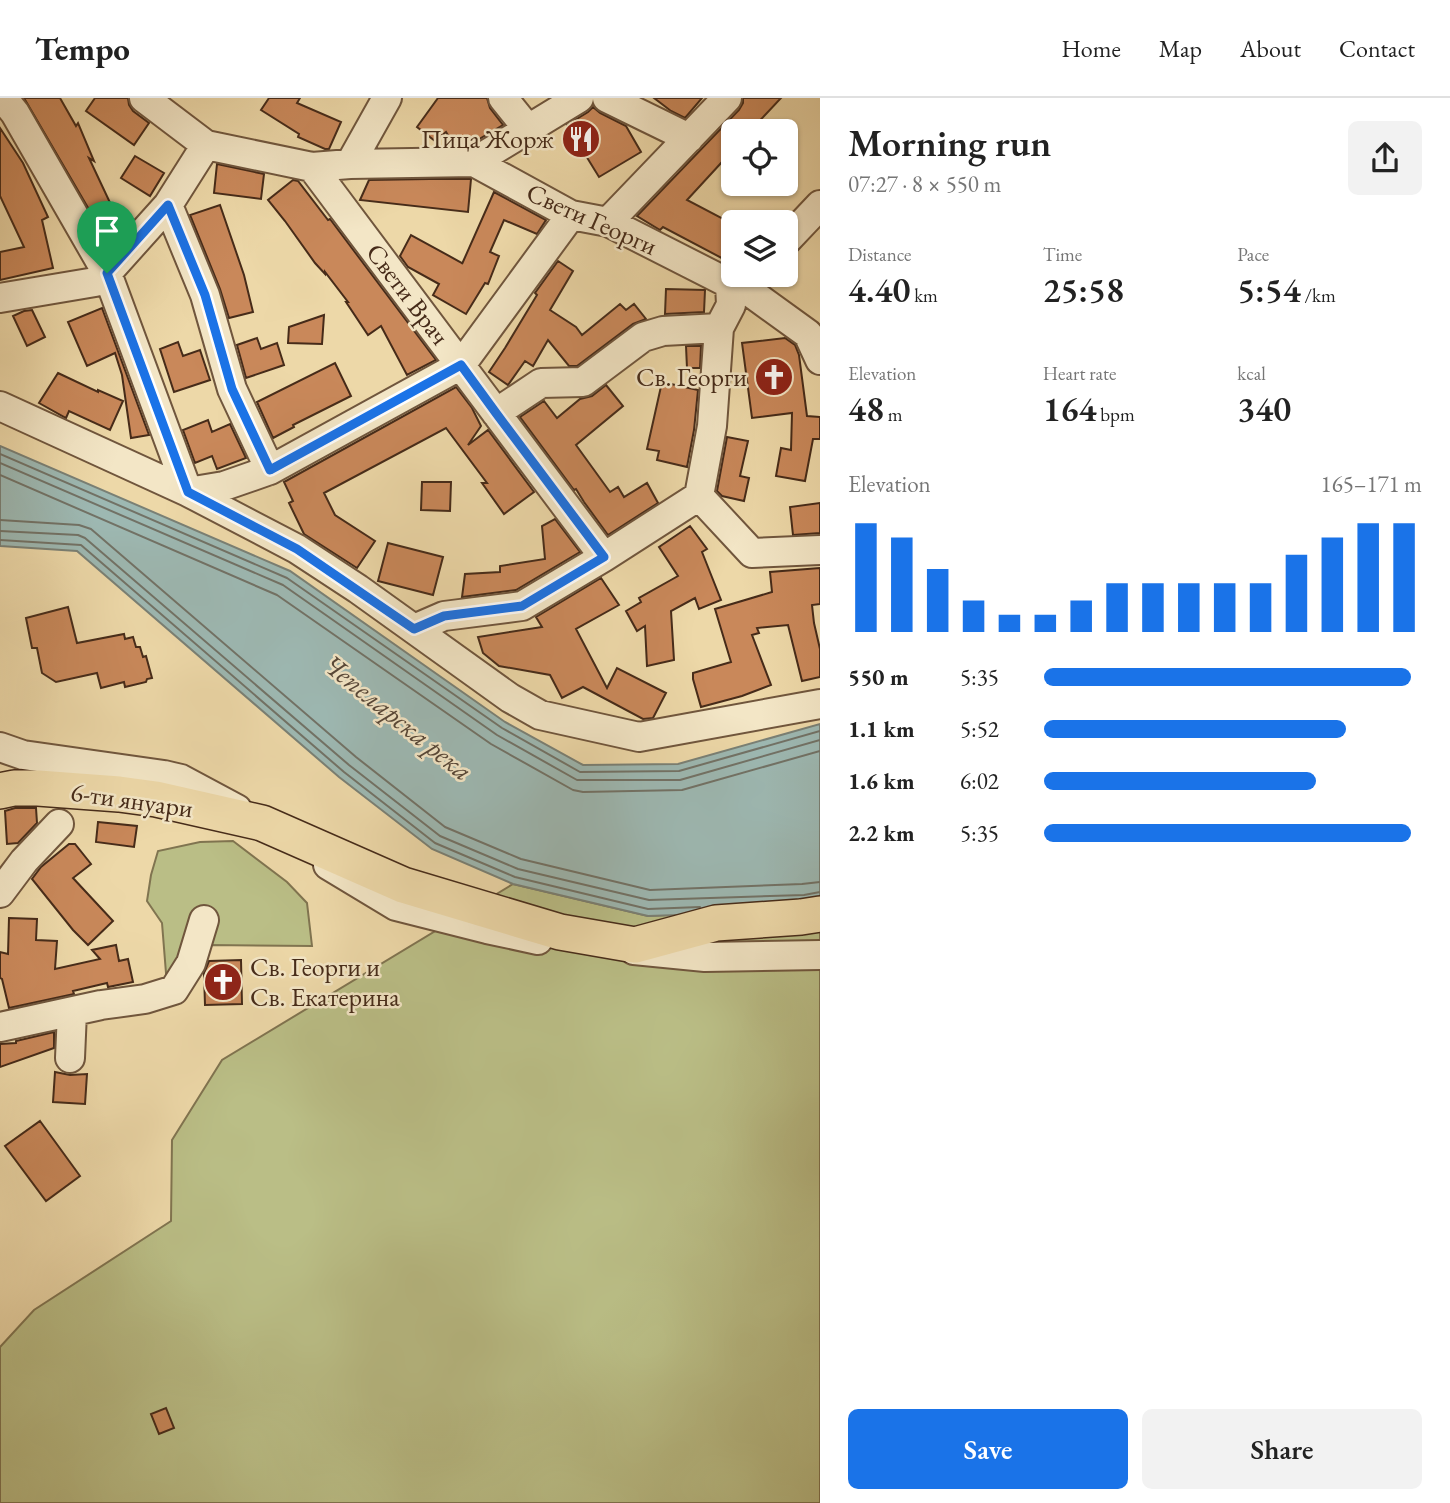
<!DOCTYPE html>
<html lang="en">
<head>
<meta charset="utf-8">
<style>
  body { margin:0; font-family:"EB Garamond",serif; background:#f2f2f2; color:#222; height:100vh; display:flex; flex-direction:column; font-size:26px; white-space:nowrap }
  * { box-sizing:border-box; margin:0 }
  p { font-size:23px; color:#767676 }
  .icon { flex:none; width:38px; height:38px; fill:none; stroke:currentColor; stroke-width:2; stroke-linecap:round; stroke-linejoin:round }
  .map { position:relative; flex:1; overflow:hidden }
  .sheet { display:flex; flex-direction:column; background:#fff; width:630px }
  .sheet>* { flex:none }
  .fabs { position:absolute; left:721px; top:21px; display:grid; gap:14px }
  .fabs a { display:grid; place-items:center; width:77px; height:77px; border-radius:10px; background:#fff; box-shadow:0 2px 5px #0004; font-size:35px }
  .pin { position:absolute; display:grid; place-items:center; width:60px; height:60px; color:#fff; margin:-72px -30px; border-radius:50% 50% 50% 0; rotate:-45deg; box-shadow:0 0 7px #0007 }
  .pin .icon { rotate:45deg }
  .round { display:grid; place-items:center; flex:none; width:74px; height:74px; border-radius:10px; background:#f2f2f2 }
  .overview { display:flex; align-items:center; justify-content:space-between; height:119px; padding:0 28px }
  h1 { font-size:38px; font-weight:600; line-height:52px }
  .metrics { display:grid; grid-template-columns:repeat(3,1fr); gap:10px; height:119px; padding:7px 28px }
  .metrics div { display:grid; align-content:center }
  .metrics b { font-size:35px; font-weight:600 }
  .metrics small { font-size:19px; font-weight:400 }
  .metrics p { font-size:19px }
  .chart { height:196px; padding:14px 28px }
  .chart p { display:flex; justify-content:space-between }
  .chart svg { width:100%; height:126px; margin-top:7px; stroke:#1a73e8; stroke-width:6 }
  .primary-button { display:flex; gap:14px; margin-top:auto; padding:14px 28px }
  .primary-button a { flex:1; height:80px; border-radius:10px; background:#1a73e8; color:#fff; font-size:28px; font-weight:600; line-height:80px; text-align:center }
  .primary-button a+a { background:#f2f2f2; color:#222 }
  ul { padding:0 28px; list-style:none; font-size:23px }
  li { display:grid; grid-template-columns:112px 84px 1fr; align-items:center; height:52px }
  li i { height:18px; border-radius:9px; background:#1a73e8 }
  header { display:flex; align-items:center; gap:42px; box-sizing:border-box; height:98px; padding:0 35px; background:#fff; border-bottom:2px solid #e0e0e0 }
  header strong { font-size:33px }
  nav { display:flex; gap:38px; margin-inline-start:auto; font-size:24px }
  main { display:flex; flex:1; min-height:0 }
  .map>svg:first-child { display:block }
  .green { fill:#babe86; stroke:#807450; stroke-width:2 }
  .water { fill:#9db8b2; stroke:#7a8075; stroke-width:2 }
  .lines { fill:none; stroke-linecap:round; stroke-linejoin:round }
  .shore { stroke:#727266; stroke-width:2 }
  .building { fill:#c9885a; stroke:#462b19; stroke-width:2 }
  .minor-casing { stroke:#70563d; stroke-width:32 }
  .major-casing { stroke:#462b19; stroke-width:38 }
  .minor { stroke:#f3e6c6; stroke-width:28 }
  .major { stroke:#edd8a8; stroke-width:35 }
  .route-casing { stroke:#fff; stroke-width:14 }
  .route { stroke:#1a73e8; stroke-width:9 }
  .labels { text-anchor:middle; stroke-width:5; stroke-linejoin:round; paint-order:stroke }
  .poi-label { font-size:26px; fill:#462b19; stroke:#f3e6c6; text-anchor:end }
  .street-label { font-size:26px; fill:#462b19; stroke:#f3e6c6 }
  .water-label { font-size:28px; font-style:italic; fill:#574738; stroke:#f3e6c6 }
</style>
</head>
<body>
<header>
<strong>Tempo</strong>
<nav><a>Home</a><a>Map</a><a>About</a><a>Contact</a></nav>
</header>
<main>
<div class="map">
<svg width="820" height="1405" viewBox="0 0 820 1405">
  <rect width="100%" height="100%" fill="#edd8a8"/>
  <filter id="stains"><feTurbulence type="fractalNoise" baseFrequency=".00286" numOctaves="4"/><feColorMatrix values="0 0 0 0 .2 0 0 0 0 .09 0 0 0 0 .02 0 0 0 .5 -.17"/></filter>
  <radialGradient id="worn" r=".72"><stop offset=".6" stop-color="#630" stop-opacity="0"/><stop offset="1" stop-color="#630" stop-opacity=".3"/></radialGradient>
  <!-- green -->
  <path class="green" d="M233 743 287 784 307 805 312 848 208 847 179 876 166 875 162 825 147 803 151 777 158 753 200 744Z
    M513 786 648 818 820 809V1405H0V1249L34 1212 171 1123 172 1042 222 962Z"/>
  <!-- water -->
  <path class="water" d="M0 348 290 473 505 624 583 667 678 666 820 626V809L806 813 648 818 513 786 432 751 339 679 77 453 0 448Z"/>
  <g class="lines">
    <!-- shore -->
    <path class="shore" d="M0 356 287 480 502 630 580 674 679 673 820 633
      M0 365 283 487 497 637 577 682H680L820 642
      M0 377 277 497 491 646 573 692 583 694 682 692 820 653
      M0 422 79 427 91 431 356 659 445 729 521 761 650 792 802 786 820 784
      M0 433 78 437 85 440 349 667 440 738 518 771 649 802 804 797 820 794
      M0 442 81 447 344 674 435 745 515 779 648 811 700 809"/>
  </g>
  <!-- building -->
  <path class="building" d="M24 0H60L76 28 78 25 94 63 89 60 113 111 94 120Z
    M95 0H128L129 7 133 13 149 25 134 47 86 13Z
    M269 0H300L297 5 341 24 329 51H325L298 39 299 36 261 12Z
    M438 0H487L490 10 503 27 469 47 455 48 446 34 435 43 417 29Z
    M654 0H702L685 20 671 13Z
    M743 0H781L750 33H733V52L687 102 733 126V166L663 129 660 132 637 118 739 12 743 5Z
    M593 9 600 15 626 28 641 54 599 79 567 27 588 14Z
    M0 30 23 65 48 119 42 122 53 170 0 182V154L24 149 0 98Z
    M135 58 164 75 150 98 121 80Z
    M217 66 264 76 261 101 214 95Z
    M430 81H471L468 114 360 102 369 82Z
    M293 82 298 83 328 122 330 121 436 262 407 277 381 228 368 237 346 204H348L325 174V176L315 165 285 123 268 102Z
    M494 94 546 122 537 136 504 122 490 154 499 158 488 186 485 185 466 216 433 197 439 186 408 169 400 158 411 137 462 165V166Z
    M220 107 244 177 253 214 229 220 220 191 190 117Z
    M558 163 573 173 550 212 576 229 582 237 620 206 626 212 634 206 646 221 633 226 577 268H569L548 242 533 268 525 263 508 287 489 274 505 250 537 197 535 195Z
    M666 191 705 192 704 214 665 216Z
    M102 210 149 337 131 340 122 277 115 255 87 268 68 224Z
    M32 212 45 239 27 248 13 218 24 213Z
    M324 217 322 246 288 245 289 229Z
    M257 240 261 251 277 245 284 267 246 280 237 247Z
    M785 240 795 247 799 257 807 318 820 319V341H813L805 383 776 378 781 350 791 352 792 315 752 320 742 245Z
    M178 244 183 258 200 252 210 282 174 294 160 251Z
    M686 248H701L700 270H687Z
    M335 265 351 298 293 327 294 329 273 340 257 304Z
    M58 275 98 294V292L123 303 110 332 69 313 66 320 39 305Z
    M662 284 698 292 694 332 687 369 657 362 659 353 647 351Z
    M606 287 623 308 576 347 610 394 618 389 624 399 647 385 658 405 608 437 584 404 576 391 574 392 520 319 544 303 557 320 580 301 592 298Z
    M456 289 472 310 481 328 468 347 488 332 534 394 504 416 482 385H487L446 330 324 395 335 417 375 443 357 470 304 436 289 405 293 403 284 384Z
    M208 322 212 334 230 326 246 360 217 371 212 358 195 365 183 332Z
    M727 339 748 343 740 378 749 380 744 403 722 398 717 393Z
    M422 384H451L450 413 421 412Z
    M820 405V435L793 437 790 409Z
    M555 421 580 454 516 492 462 499 465 476 500 474V468L545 461 542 428Z
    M690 428 707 451 702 454 721 502 699 511 695 500 671 513 674 562 647 568 645 528 637 533 626 513 641 504 639 500 678 478 659 449Z
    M388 445 443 459 433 497 378 483Z
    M820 470V506L812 507 814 525 820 551V579L802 583 788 527 757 530 759 535 752 537 771 587 742 598 701 609 693 581V575L731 564 715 511 772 494 770 474Z
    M601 480 619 507 576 531 607 590 617 570 666 595 653 620 643 621 583 589 562 600 550 577 499 568 483 555 478 539 542 529 536 519Z
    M68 509 77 545 124 536 125 541 133 539 136 549H140L143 559 146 558 152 580 147 581 146 584 125 589 124 584 101 590 97 575 56 584 42 575 37 550H32L26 520Z
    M15 710H36L37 725 18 745 7 746 5 713Z
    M98 724 137 728 134 749 96 744Z
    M69 746H75L91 766 73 780 113 823 88 847 73 832 32 781 41 769Z
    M9 820 37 821 36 842 57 843 55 871 100 861 92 852 116 847 119 863 128 861 133 884 108 889 107 885 73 893 74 896 9 910 2 881 0 880V854L8 856Z
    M241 862 242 906 205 907 204 875 209 863Z
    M54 934V950L0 969V946L16 945V943Z
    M55 974 70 977 87 976 85 1006 53 1004Z
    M40 1023 80 1078 46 1103 5 1048Z
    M166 1310 174 1330 159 1336 151 1316Z"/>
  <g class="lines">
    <defs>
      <path id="minor" d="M3 0 15 15 107 175 188 394 224 388 270 372 461 267 571 117
        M144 0 206 47 312 69 350 66 474 64 571 117 608 124 730 186 743 189 808 236 820 262
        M503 0 528 31
        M607 0 689 40
        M474 64 579 0
        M350 66 387 0
        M312 69 604 459
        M168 107 205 197 232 291 270 372
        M608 124 727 0
        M786 143 820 107
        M0 200 95 184 107 175 168 107 206 47
        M0 308 188 394 297 451 358 491 510 600 540 617 639 639 820 606
        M496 315 541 285 583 284 643 239 663 233 719 230
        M699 398 752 455 820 452
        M414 531 444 518 522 508 604 459 699 398 712 328 719 230 731 207 730 186
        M0 649 23 657 164 677 181 681 237 711
        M328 767 396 808 487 831 538 842
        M0 795 24 763 59 726
        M634 852 705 859 820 857
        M0 929 101 907 145 901 174 892 191 865 204 822
        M70 960 72 914"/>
      <path id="major" d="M0 693 14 690H38L119 696 156 701 262 725 403 787 560 834 635 847 716 825 801 819 820 816"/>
    </defs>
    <!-- minor casing -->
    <use href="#minor" class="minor-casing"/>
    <!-- major casing -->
    <use href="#major" class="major-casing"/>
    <!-- minor -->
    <use href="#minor" class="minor"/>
    <!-- major -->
    <use href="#major" class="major"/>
  </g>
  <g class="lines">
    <defs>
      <path id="route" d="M168 107 205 197 232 291 270 372 461 267 496 315 604 459 522 508 444 518 414 531 297 451 188 394 107 175Z"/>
    </defs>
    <!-- route casing -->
    <use href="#route" class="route-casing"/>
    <!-- route -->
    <use href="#route" class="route"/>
  </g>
  <!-- icons -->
  <defs>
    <symbol id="restaurant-disc" viewBox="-11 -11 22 22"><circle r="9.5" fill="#8f2418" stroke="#f3e6c6"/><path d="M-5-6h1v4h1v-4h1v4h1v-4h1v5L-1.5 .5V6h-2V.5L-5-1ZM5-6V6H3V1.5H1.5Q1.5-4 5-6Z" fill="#fff"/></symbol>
    <symbol id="church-disc" viewBox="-11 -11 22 22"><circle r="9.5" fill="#8f2418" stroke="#f3e6c6"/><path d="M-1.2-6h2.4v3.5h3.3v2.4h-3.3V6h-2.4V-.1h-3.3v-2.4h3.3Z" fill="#fff"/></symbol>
  </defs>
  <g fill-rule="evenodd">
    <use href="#restaurant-disc" x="559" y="19" width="44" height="44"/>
    <use href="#church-disc" x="752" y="257" width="44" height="44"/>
    <use href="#church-disc" x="201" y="862" width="44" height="44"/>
  </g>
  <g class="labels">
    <!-- poi labels -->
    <g class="poi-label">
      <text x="554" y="50">Пица Жорж</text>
      <text x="747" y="288">Св. Георги</text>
      <text x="250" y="878" text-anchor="start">Св. Георги и<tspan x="250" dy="30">Св. Екатерина</tspan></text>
    </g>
    <!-- street labels -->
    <g class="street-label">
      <text transform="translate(592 121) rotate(24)" y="9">Свети Георги</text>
      <text transform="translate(408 196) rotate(53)" y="9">Свети Врач</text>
      <text transform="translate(132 702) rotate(8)" y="9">6-ти януари</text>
    </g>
    <!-- water labels -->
    <g class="water-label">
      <text transform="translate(398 619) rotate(39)" y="10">Чепеларска река</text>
    </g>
  </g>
  <rect width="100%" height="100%" filter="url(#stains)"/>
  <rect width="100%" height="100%" fill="url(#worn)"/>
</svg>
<div class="fabs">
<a><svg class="icon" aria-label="locate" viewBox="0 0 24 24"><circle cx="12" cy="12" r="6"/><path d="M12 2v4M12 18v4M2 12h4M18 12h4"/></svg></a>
<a><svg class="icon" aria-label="layers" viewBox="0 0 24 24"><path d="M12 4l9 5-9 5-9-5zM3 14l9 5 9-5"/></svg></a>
</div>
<div class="pin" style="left:107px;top:175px;background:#1e9e55"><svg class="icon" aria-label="arrive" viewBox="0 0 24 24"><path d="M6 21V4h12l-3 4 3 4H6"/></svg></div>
</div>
<section class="sheet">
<div class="overview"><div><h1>Morning run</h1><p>07:27 · 8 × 550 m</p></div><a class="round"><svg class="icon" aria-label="share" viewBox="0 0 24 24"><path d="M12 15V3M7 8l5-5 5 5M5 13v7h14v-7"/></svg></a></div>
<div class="metrics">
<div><p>Distance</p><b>4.40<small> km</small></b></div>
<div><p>Time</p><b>25:58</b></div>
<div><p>Pace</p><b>5:54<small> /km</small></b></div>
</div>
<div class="metrics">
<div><p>Elevation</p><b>48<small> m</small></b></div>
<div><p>Heart rate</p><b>164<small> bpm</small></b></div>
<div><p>kcal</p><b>340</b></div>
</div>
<div class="chart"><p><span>Elevation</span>165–171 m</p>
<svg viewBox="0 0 160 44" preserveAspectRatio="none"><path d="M5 44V6M15 44V11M25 44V22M35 44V33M45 44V38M55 44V38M65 44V33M75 44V27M85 44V27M95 44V27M105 44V27M115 44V27M125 44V17M135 44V11M145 44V6M155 44V6"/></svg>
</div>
<ul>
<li><b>550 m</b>5:35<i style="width:97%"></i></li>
<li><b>1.1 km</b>5:52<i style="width:80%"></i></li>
<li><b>1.6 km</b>6:02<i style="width:72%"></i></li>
<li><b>2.2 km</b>5:35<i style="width:97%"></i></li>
</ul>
<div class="primary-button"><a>Save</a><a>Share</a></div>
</section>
</main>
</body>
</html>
